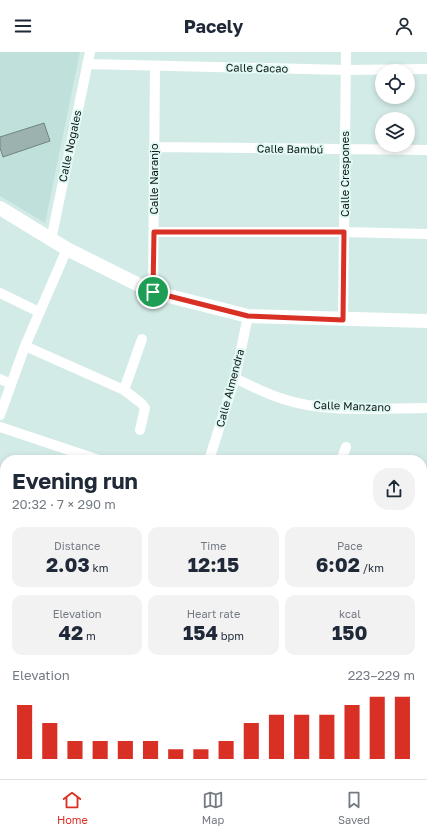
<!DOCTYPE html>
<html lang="en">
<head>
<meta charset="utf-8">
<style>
  body { margin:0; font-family:"Golos Text",sans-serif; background:#f2f2f3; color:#1f2937; height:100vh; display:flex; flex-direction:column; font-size:15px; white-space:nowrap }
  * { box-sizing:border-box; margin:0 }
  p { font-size:13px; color:#747a83 }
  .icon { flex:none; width:22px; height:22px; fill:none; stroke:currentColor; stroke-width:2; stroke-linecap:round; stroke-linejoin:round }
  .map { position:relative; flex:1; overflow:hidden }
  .details { position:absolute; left:0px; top:403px; width:427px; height:324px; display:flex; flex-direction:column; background:#fff; border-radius:16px 16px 0 0; box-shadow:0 2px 6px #0003 }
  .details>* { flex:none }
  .fabs { position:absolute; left:375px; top:12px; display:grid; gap:8px }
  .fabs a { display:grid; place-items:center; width:40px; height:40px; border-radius:50%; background:#fff; box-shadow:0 2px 6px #0003; font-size:20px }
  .pin { position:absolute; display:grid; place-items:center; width:34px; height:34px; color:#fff; margin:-17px; border:2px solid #fff; border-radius:50%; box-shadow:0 1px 4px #0007 }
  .round { display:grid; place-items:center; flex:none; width:42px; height:42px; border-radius:16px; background:#f2f2f3 }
  .headline { display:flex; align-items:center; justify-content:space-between; height:68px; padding:0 12px }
  h1 { font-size:22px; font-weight:700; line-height:30px }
  .stats { display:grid; grid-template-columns:repeat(3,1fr); gap:6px; height:68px; padding:4px 12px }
  .stats div { display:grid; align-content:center; border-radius:10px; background:#f2f2f3; text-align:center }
  .stats b { font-size:20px; font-weight:700 }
  .stats small { font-size:11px; font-weight:400 }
  .stats p { font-size:11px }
  .chart { height:112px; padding:8px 12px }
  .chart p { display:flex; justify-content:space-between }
  .chart svg { width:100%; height:72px; margin-top:4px; stroke:#d93025; stroke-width:6 }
  header { display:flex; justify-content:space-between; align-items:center; height:52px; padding:0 12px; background:#fff; font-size:18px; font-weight:700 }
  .tab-bar { display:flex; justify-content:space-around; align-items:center; height:56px; border-top:1px solid #e0e1e3; background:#fff; font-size:11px; color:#747a83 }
  .tab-bar a { display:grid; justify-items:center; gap:2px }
  .tab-bar .current { color:#d93025 }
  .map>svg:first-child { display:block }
  .built { fill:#c0e1db }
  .green { fill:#84c4ba }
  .building { fill:#9bb2ae; stroke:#6f8581 }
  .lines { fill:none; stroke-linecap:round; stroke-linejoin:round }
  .street { stroke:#fff; stroke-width:10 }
  .secondary { stroke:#fff; stroke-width:14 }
  .route-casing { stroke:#fff; stroke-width:8 }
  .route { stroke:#d93025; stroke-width:5 }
  .labels { text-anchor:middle; stroke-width:4; stroke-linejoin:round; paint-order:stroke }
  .street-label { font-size:11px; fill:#101917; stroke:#e0f9f4 }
</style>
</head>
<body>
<header><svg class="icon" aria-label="menu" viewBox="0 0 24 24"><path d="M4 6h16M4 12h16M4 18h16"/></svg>Pacely<svg class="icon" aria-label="person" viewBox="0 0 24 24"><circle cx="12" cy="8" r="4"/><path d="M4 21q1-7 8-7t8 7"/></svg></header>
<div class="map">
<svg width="427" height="727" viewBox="0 0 427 727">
  <rect width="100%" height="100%" fill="#d3ebe7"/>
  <!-- built -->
  <path class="built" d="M0 0H80L45 171 0 144Z"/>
  <!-- green -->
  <path class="green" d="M0 475 5 476V701L0 700Z"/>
  <!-- building -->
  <path class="building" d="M44 71 50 89 3 105 0 96V85Z"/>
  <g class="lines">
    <!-- street -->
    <path class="street" d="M87 12 346 18 427 17
      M154 95 427 98
      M154 180H344L427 182
      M51 188 90 0
      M153 240 155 15
      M0 241 39 260
      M343 268 346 0
      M25 294 124 338 141 351 145 356 140 378
      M235 326C249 333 264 341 280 346 326 362 379 356 427 356
      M0 327 11 332
      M124 338 142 287
      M0 363 25 294 67 197
      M0 375 99 408
      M209 408 235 326 248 264
      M341 408 346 395
      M0 458 5 459
      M422 486 427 464
      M422 555 427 556
      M422 695 427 690
      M422 711 427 712
      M0 713 5 715
      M33 722 54 727
      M393 727 397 722"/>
    <!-- secondary -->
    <path class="secondary" d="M0 156 67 197 153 240 248 264 427 269"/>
  </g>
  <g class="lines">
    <defs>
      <path id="route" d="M154 180H344L343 268 248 264 153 240Z"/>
    </defs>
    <!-- route casing -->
    <use href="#route" class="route-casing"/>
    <!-- route -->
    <use href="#route" class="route"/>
  </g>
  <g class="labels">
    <!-- street labels -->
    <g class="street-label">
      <text transform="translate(257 16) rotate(1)" y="4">Calle Cacao</text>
      <text transform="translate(70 94) rotate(-78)" y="4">Calle Nogales</text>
      <text transform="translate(290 97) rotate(1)" y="4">Calle Bambú</text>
      <text transform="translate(345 122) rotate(-90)" y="4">Calle Crespones</text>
      <text transform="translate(154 127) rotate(-90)" y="4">Calle Naranjo</text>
      <text transform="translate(230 336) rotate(-75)" y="4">Calle Almendra</text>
      <text transform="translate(352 354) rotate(2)" y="4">Calle Manzano</text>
    </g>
  </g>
</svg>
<div class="fabs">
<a><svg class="icon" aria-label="locate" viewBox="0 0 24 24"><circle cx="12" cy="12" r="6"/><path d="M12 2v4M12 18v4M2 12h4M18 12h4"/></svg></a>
<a><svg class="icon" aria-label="layers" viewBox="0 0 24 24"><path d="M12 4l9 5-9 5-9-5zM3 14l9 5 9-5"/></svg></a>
</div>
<div class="pin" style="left:153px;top:240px;background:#1e9e55"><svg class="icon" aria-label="arrive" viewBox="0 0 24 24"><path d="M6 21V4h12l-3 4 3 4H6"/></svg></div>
<section class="details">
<div class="headline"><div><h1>Evening run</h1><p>20:32 · 7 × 290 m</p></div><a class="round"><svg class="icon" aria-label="share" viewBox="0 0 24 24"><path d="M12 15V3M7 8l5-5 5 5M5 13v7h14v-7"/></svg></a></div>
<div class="stats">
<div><p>Distance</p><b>2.03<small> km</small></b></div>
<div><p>Time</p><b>12:15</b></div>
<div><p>Pace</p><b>6:02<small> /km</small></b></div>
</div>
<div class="stats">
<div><p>Elevation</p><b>42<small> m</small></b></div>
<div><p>Heart rate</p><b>154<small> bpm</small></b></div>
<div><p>kcal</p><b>150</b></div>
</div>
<div class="chart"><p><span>Elevation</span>223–229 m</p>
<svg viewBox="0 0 160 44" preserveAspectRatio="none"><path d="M5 44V11M15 44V22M25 44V33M35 44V33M45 44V33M55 44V33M65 44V38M75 44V38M85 44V33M95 44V22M105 44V17M115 44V17M125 44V17M135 44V11M145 44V6M155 44V6"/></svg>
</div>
</section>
</div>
<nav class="tab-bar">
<a class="current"><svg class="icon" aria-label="home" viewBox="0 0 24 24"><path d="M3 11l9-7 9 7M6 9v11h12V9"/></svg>Home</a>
<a><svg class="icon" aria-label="map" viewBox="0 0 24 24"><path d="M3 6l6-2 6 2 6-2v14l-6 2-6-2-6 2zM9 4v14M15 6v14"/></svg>Map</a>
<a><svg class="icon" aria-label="saved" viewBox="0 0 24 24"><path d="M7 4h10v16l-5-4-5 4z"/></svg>Saved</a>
</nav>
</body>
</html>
